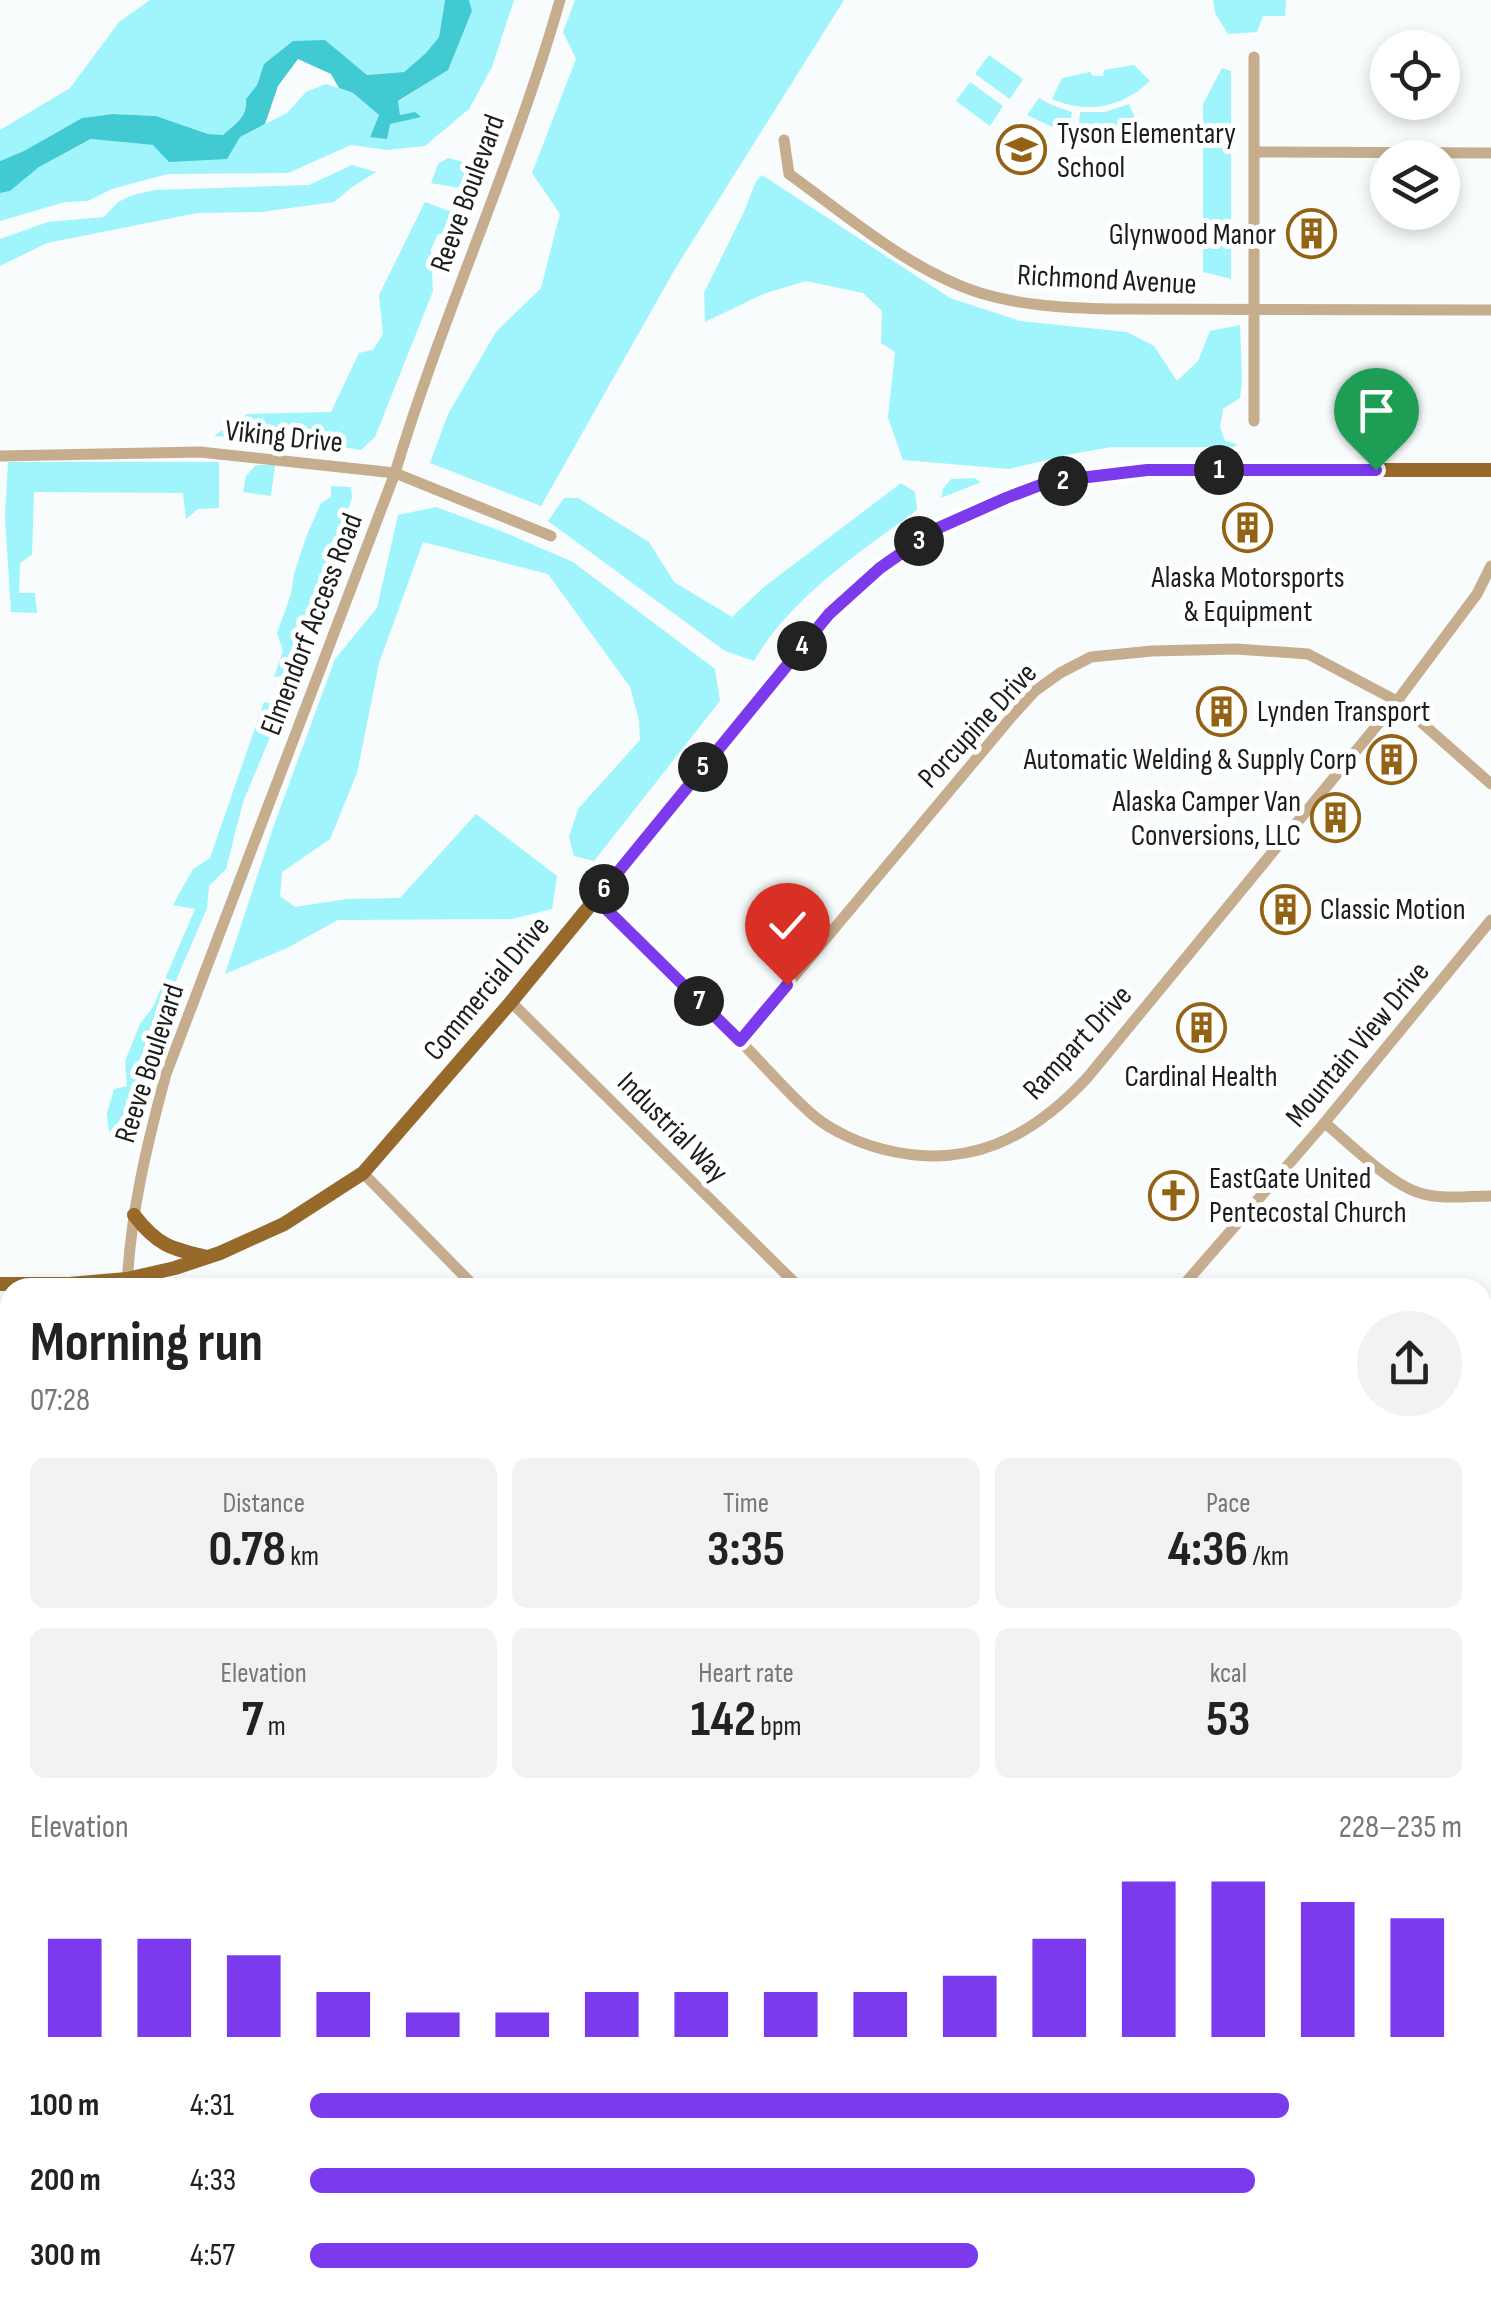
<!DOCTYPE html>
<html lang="en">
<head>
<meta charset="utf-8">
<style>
  body { margin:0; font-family:"Sofia Sans Condensed",sans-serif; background:#f2f2f2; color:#222; height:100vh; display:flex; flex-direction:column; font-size:38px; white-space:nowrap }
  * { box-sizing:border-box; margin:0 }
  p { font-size:32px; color:#767676 }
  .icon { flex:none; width:55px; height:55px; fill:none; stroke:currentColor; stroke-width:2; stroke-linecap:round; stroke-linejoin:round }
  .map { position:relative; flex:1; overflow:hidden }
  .panel { position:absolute; left:0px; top:1278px; width:1492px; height:1038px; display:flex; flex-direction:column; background:#fff; border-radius:30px 30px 0 0; box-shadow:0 5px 15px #0003 }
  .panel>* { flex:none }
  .buttons { position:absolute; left:1370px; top:30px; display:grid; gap:20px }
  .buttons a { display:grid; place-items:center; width:90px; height:90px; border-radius:50%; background:#fff; box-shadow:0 5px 15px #0003; font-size:50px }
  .pin { position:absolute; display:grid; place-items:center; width:85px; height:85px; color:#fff; margin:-102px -42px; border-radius:50% 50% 50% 0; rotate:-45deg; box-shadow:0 0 10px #0007 }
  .pin .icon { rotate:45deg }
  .km { position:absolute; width:50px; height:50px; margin:-25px; border-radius:50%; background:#222; color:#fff; font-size:28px; line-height:50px; text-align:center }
  .round { display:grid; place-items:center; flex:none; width:105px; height:105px; border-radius:52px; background:#f2f2f2 }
  .summary { display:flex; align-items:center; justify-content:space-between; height:170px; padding:0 30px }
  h1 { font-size:55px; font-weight:700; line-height:75px }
  .metrics { display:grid; grid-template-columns:repeat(3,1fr); gap:15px; height:170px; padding:10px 30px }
  .metrics div { display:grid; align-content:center; border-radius:15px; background:#f2f2f2; text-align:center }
  .metrics b { font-size:50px; font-weight:700 }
  .metrics small { font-size:28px; font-weight:400 }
  .metrics p { font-size:28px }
  .chart { height:280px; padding:20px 30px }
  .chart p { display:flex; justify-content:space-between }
  .chart svg { width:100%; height:180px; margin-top:10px; stroke:#7c3aed; stroke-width:6 }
  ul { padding:0 30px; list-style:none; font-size:32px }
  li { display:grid; grid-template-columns:160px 120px 1fr; align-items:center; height:75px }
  li i { height:25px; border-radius:12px; background:#7c3aed }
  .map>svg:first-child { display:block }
  .green { fill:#a0f4fb }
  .water { fill:#42cad3 }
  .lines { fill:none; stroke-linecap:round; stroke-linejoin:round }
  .taxiway { stroke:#b2b6b6; stroke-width:28 }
  .runway { stroke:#b2b6b6; stroke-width:70 }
  .minor { stroke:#c6ad8e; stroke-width:11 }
  .major { stroke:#976a2c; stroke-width:14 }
  .highway { stroke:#7e5519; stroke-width:15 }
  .route-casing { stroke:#fff; stroke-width:20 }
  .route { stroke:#7c3aed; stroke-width:12 }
  .labels { text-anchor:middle; stroke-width:10; stroke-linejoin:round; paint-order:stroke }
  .poi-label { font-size:30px; fill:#1c1d1d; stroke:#fff; text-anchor:start }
  .street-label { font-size:30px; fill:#1c1d1d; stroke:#fff }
</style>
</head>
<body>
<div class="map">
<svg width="1491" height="2313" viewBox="0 0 1491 2313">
  <rect width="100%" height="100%" fill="#f8fcfd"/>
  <!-- green -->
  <path class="green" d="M150 0H445L439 37 426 53 404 72 367 75 325 41 260 75 257 85 246 99C246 118 236 123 222 135L208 134 156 116 113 114 82 118 24 151 0 161V130L70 88 119 22Z
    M469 0H514L492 67 469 109 425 146 387 150 351 145 288 173 168 174 112 189 88 201 65 202 0 221V193L10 191 39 167 92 139 153 145 240 137 287 113 306 92 326 84 353 93 379 115 370 136 400 116 398 102 448 69 472 11Z
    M575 0H844L675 269 541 506 430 463 448 414 496 332 541 288 560 214 532 173 576 59 563 32Z
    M1213 0H1286L1285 16H1263L1257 32 1228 34 1215 13Z
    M989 55 1023 79 1010 99 975 74Z
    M1134 65 1150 81C1122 108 1088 114 1052 99L1062 78 1090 72 1093 76H1103L1104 70Z
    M1222 68 1231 71V279L1203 272V104Z
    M970 82 1003 106 990 126 956 101Z
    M1039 98 1052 105 1072 112 1069 131 1050 126 1027 115Z
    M1129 104 1137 123 1111 132 1078 133 1080 112H1105Z
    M448 158 470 164 459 188 431 183 438 164Z
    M352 165 376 172 352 187 334 202 261 212 197 213 47 243 0 266V239L48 222 104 217 118 202 133 195 155 190 309 185Z
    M762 175 950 298 1020 321 1127 332 1154 346 1177 381 1198 361 1210 331 1240 325 1242 379 1240 398 1223 409 1220 427 1225 441 1237 444 1234 447H1112L1071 454 1009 469 903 460 888 418 895 352 881 343 882 311 863 293 806 281 763 294 705 322 704 293 744 212 756 181Z
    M425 202 457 214 452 233 438 234 431 249 433 291 375 437 361 450 322 444 214 436 247 414 331 412 359 353 373 350 383 334 379 295Z
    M8 462H219V508L198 509 186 519 183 493 34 492 32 555 20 563 19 593H35L37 613 11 612 5 518Z
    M256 465H275L271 496 243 492 246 476Z
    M974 478 981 482 941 498 943 489 951 479Z
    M901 483 915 492 917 510C860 552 790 598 754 661L725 651 548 521 564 498H578L649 542 674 582 732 617 764 587Z
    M331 486 351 487 352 498 313 608 302 661 296 674 274 677 283 651 277 633 291 594 294 574 306 537 321 503 331 497Z
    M436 507 501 531 573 562 715 669 720 701 594 861 574 856 569 837 578 809 640 740 639 720 630 687 548 574 423 542 379 663 357 773 330 839 282 872 280 896 295 907 347 899 400 898 476 814 557 876 552 909 512 919 338 920 287 948 225 974 274 825 335 659 377 608 398 515Z
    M264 702 274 704 279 716 243 802 226 869 209 886 207 908 171 992 173 1008 141 1091 132 1106 109 1133 107 1113 114 1089 127 1086 125 1061 140 1024 153 1007 195 909 173 905 193 869 210 858Z
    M10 1842V1882H0V1846Z
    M0 1945H10V1988L0 1983Z
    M934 2305H993V2313H934Z"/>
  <!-- water -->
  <path class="water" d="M445 0H469L472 11 448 70 398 101 400 115 415 112 421 117 390 124 387 139 370 137 379 115 353 93 339 88 331 74 298 59 278 86 265 124 240 137 227 159 169 162 153 145 91 139 39 167 10 191 0 193V161L24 151 82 118 113 114 156 116 208 134 223 135C236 123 247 118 246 99L257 85 264 64 293 41 325 40 367 75 404 72 426 53 439 37Z"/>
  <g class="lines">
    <!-- taxiway -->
    <path class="taxiway" d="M0 1829 10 1823
      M0 2003 2 2014 0 2022"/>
    <!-- runway -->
    <path class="runway" d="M0 1913H10"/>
    <!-- minor -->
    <path class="minor" d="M784 140 789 174C849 217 909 270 980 293 1023 306 1067 308 1111 309L1491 310
      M1254 152 1491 153
      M1254 421V57
      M0 456 200 452 395 473 551 536
      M596 899C642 944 687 989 733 1034 760 1060 785 1091 814 1116 832 1131 859 1143 882 1149 967 1171 1030 1139 1087 1078L1397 701 1477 594 1491 566
      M511 1002 800 1288
      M740 1041 1013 715 1035 691 1060 673 1091 657 1152 651 1236 649 1308 654 1397 701 1491 784
      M1325 1123C1349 1143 1391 1185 1420 1193 1442 1200 1468 1196 1491 1196
      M363 1173 476 1288
      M127 1288C130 1214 147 1144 166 1074L395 473C443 313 514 161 560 0
      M1181 1288 1321 1127 1491 920
      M0 1454H10
      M1482 1987H1491
      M1482 2145 1491 2152
      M1482 2178 1491 2161
      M0 2234H10
      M1482 2282 1491 2299
      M661 2305 676 2313
      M1243 2305 1244 2313
      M1342 2305 1344 2313
      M786 2313 791 2305"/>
    <!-- major -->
    <path class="major" d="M134 1215C157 1245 171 1249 207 1257
      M0 1284H69L127 1279 175 1268 220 1253 284 1224 363 1173 511 1002 829 614 879 568 936 529 1006 497 1043 484 1147 470H1491"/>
    <!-- highway -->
    <path class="highway" d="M1482 1503 1491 1498
      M1482 1550 1491 1546
      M0 1620H10
      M0 1644H10"/>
  </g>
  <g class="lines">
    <defs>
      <path id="route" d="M787 985 740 1041 596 899 829 614 880 568 936 529 1006 498 1043 484 1080 478 1147 470H1376"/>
    </defs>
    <!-- route casing -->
    <use href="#route" class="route-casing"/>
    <!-- route -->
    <use href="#route" class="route"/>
  </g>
  <!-- icons -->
  <defs>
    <symbol id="school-ring" viewBox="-11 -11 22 22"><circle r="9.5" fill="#fff" stroke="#946214" stroke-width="1.5"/><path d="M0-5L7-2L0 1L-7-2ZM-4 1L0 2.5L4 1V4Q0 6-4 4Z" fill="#946214"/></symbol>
    <symbol id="building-ring" viewBox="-11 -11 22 22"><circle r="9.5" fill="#fff" stroke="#946214" stroke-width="1.5"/><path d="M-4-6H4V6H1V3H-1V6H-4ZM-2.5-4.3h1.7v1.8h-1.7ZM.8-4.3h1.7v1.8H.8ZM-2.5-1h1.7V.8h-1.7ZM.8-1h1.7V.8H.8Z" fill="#946214"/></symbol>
    <symbol id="church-ring" viewBox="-11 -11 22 22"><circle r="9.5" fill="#fff" stroke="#946214" stroke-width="1.5"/><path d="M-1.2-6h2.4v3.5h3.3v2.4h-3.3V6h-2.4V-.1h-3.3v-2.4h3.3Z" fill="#946214"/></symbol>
  </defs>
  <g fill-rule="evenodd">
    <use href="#school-ring" x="994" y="122" width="55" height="55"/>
    <use href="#building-ring" x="1284" y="206" width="55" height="55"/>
    <use href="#building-ring" x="1220" y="500" width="55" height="55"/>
    <use href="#building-ring" x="1194" y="684" width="55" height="55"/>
    <use href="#building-ring" x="1364" y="732" width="55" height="55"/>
    <use href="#building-ring" x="1308" y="790" width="55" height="55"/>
    <use href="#building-ring" x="1258" y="882" width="55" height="55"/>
    <use href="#building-ring" x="1174" y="1000" width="55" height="55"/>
    <use href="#church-ring" x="1146" y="1168" width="55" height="55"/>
  </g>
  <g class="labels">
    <!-- poi labels -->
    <g class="poi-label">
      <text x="1057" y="143">Tyson Elementary<tspan x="1057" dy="34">School</tspan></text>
      <text x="1276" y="244" text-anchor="end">Glynwood Manor</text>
      <text x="1248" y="587" text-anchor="middle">Alaska Motorsports<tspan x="1248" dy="34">&amp; Equipment</tspan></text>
      <text x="1257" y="721">Lynden Transport</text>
      <text x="1357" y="769" text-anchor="end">Automatic Welding &amp; Supply Corp</text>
      <text x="1301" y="811" text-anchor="end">Alaska Camper Van<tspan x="1301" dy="34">Conversions, LLC</tspan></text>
      <text x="1320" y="919">Classic Motion</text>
      <text x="1201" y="1086" text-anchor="middle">Cardinal Health</text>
      <text x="1209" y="1188">EastGate United<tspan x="1209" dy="34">Pentecostal Church</tspan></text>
    </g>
    <!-- street labels -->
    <g class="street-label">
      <text transform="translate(467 193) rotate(-70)" y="10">Reeve Boulevard</text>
      <text transform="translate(1107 279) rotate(3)" y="10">Richmond Avenue</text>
      <text transform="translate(284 436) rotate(6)" y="10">Viking Drive</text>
      <text transform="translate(311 624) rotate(-69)" y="10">Elmendorf Access Road</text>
      <text transform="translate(977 725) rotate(-47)" y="10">Porcupine Drive</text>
      <text transform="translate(486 988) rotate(-50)" y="10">Commercial Drive</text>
      <text transform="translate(1077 1042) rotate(-47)" y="10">Rampart Drive</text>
      <text transform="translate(1357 1044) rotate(-50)" y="10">Mountain View Drive</text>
      <text transform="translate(149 1063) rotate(-72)" y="10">Reeve Boulevard</text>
      <text transform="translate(673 1127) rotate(45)" y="10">Industrial Way</text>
    </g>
  </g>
</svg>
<div class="buttons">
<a><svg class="icon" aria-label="locate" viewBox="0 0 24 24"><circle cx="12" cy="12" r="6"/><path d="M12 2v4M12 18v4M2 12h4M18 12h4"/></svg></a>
<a><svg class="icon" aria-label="layers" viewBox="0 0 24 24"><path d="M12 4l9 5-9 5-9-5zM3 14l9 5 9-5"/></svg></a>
</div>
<div class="pin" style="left:1376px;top:470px;background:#1e9e55"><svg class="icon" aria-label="arrive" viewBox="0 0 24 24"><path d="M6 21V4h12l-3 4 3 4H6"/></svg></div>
<div class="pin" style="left:787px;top:985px;background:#d93025"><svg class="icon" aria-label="check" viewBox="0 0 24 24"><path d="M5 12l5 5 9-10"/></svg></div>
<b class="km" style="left:1219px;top:470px">1</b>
<b class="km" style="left:1063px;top:481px">2</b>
<b class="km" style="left:919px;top:541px">3</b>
<b class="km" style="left:802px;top:646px">4</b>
<b class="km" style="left:703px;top:767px">5</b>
<b class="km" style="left:604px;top:889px">6</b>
<b class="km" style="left:699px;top:1001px">7</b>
<section class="panel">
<div class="summary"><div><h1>Morning run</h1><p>07:28</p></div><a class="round"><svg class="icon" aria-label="share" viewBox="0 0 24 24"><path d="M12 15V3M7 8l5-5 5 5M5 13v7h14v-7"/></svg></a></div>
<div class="metrics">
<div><p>Distance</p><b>0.78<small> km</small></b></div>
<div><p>Time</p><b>3:35</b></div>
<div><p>Pace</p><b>4:36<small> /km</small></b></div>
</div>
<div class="metrics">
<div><p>Elevation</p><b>7<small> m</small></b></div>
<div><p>Heart rate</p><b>142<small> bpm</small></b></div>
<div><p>kcal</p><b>53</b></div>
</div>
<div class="chart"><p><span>Elevation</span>228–235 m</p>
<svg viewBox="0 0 160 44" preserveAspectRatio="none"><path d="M5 44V20M15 44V20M25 44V24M35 44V33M45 44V38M55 44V38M65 44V33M75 44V33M85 44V33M95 44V33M105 44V29M115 44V20M125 44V6M135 44V6M145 44V11M155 44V15"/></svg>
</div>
<ul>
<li><b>100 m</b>4:31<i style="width:85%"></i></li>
<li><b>200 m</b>4:33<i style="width:82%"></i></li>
<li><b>300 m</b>4:57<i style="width:58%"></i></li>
</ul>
</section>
</div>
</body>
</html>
